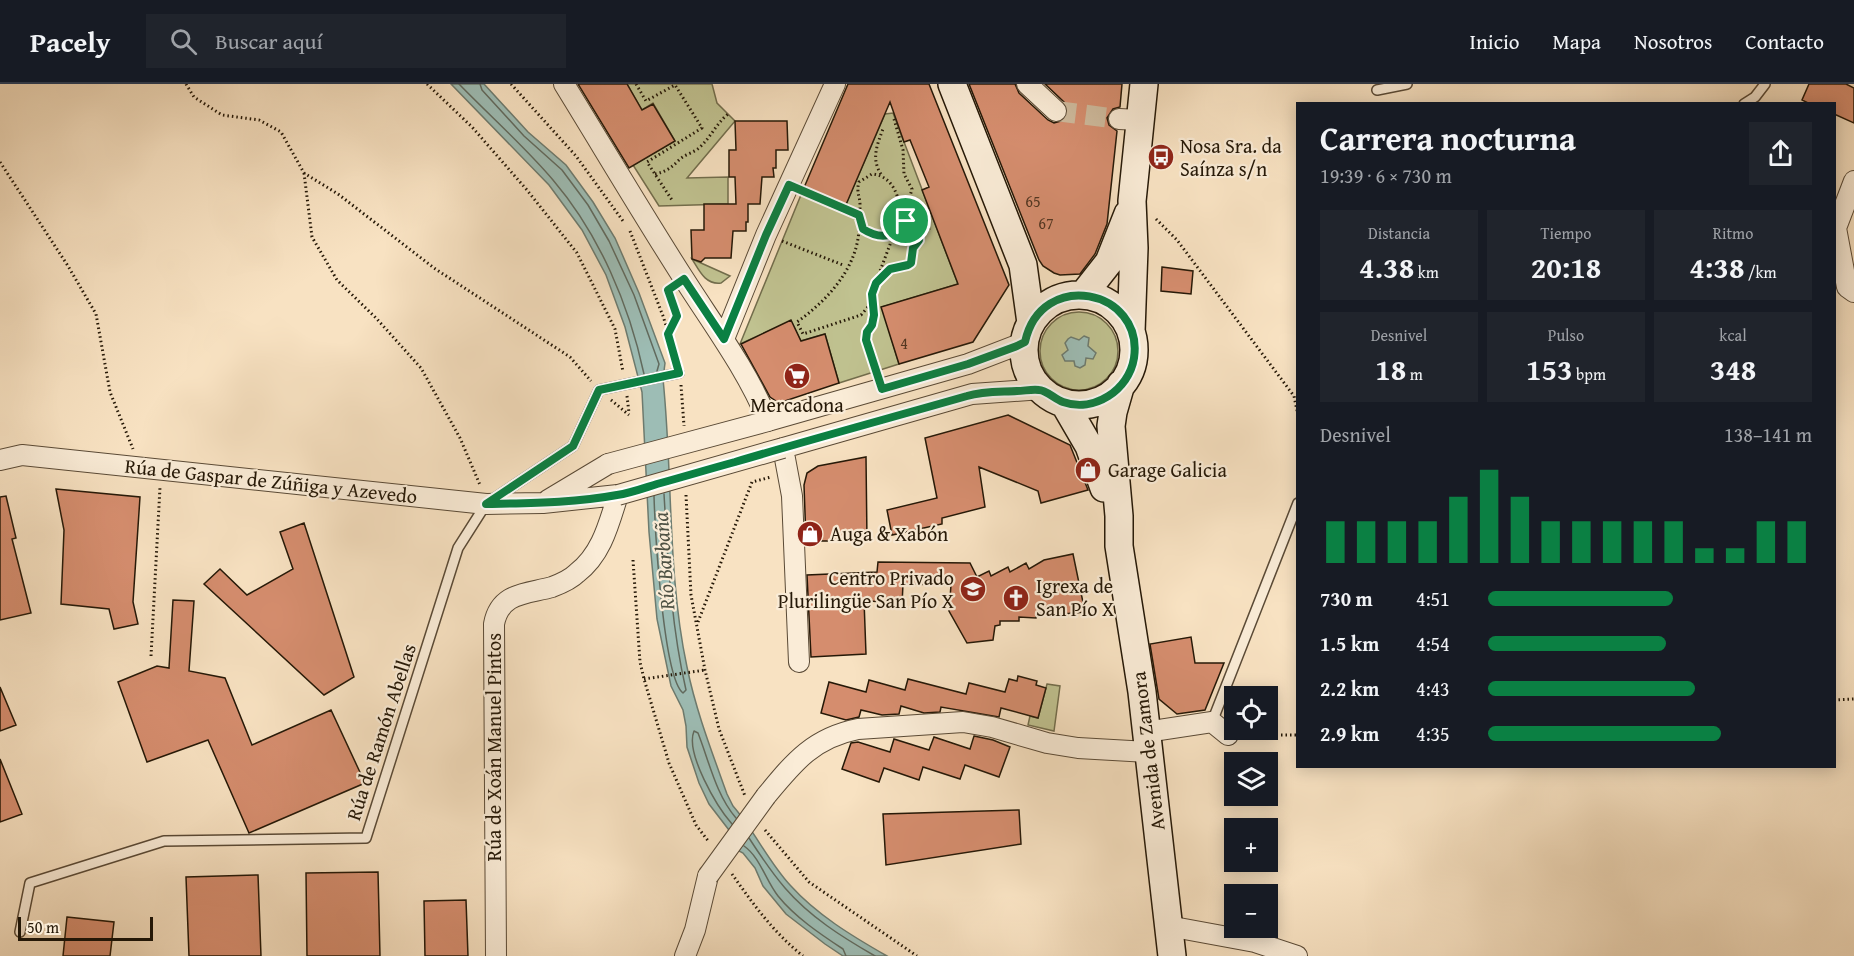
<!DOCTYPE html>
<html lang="es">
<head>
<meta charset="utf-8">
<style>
  body { margin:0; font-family:"Gentium Book Plus",serif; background:#20242c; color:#f1f3f6; height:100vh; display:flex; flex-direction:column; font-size:22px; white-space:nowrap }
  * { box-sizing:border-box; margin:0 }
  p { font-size:20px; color:#9ea1a6 }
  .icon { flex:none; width:33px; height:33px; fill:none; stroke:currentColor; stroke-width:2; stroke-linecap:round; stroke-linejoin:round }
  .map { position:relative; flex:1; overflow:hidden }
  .sheet { position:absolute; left:1296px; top:18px; width:540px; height:666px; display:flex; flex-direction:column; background:#171b24; border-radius:0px; box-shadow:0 3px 15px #0003 }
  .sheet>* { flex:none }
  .tools { position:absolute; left:1224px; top:602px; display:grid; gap:12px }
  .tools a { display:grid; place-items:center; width:54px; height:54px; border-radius:0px; background:#171b24; box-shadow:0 3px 15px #0003; font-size:30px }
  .scale { position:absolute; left:18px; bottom:15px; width:135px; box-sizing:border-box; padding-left:6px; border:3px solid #251807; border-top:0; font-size:16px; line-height:21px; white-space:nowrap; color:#251807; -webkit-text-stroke:4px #faecd7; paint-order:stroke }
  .pin { position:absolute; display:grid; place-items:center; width:51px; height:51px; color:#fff; margin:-26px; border:3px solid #fff; border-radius:50%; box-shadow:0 2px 6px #0007 }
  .round { display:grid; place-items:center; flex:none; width:63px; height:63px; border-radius:0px; background:#20242c }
  .overview { display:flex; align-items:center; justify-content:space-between; height:102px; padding:0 24px }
  h1 { font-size:33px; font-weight:700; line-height:45px }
  .stats { display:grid; grid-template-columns:repeat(3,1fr); gap:9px; height:102px; padding:6px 24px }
  .stats div { display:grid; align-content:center; border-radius:0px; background:#20242c; text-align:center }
  .stats b { font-size:30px; font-weight:700 }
  .stats small { font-size:16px; font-weight:400 }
  .stats p { font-size:16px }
  .chart { height:168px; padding:12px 24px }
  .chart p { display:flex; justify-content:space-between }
  .chart svg { width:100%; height:108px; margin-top:6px; stroke:#0b8043; stroke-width:6 }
  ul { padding:0 24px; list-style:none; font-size:20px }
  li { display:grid; grid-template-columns:96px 72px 1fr; align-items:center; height:45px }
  li i { height:15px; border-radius:8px; background:#0b8043 }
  header { display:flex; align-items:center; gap:36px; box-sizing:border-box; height:84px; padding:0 30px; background:#171b24; border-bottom:2px solid #363941 }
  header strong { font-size:28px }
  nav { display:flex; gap:33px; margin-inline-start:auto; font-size:21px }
  .search { width:420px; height:54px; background:#20242c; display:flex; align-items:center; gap:15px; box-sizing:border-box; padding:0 21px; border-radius:0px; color:#9ea1a6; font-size:22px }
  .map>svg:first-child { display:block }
  .green { fill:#c0c290; stroke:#726d4c; stroke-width:1.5 }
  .water { fill:#9dbdb5; stroke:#6d7b6f; stroke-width:1.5 }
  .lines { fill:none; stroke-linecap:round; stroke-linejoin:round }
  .shore { stroke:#616a5e; stroke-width:1.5 }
  .building { fill:#d58d6e; stroke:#251807; stroke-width:1.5 }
  .street-tunnel { stroke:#ceba9d; stroke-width:20; stroke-dasharray:20 10; stroke-linecap:butt }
  .lane-casing { stroke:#5a4a36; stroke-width:12 }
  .street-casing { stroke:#5a4a36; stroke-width:22 }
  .secondary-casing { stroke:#251807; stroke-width:30 }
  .path { stroke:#251807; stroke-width:3; stroke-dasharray:1.5 3; stroke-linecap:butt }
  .lane { stroke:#faecd7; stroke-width:9 }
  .street { stroke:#faecd7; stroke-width:20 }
  .secondary { stroke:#faecd7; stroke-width:27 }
  .street-bridge-casing { stroke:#5a4a36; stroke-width:22; stroke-linecap:butt }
  .street-bridge { stroke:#faecd7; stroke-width:20 }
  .route-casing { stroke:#fff; stroke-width:12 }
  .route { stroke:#0b8043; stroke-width:8 }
  .labels { text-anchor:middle; stroke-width:4.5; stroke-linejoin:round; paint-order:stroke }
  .number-label { font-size:16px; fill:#513521 }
  .poi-label { font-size:20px; fill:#251807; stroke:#faecd7; text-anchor:start }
  .street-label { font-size:20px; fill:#251807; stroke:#faecd7 }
  .water-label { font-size:21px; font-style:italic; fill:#4f5244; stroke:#faecd7 }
</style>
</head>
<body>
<header>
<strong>Pacely</strong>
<div class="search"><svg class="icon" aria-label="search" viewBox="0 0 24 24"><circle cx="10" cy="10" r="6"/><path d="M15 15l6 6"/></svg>Buscar aquí</div>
<nav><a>Inicio</a><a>Mapa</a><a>Nosotros</a><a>Contacto</a></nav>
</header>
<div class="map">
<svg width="1854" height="872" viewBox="0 0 1854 872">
  <rect width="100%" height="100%" fill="#f8e2c2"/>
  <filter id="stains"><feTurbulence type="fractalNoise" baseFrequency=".00333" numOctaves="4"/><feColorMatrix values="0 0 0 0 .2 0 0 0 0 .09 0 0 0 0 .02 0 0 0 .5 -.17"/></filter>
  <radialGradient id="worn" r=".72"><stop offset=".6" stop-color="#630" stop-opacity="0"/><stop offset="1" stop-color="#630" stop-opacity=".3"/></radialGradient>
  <!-- green -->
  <path class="green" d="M627 0H712L717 19 735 37 687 94 728 93V120L659 122 633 81 675 57 653 19 642 26Z
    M893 29 958 200 882 223 899 280 839 299 825 250 801 257 791 237 740 260 803 106 845 122 885 30Z
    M692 175 730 192 721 199C705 201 699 186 692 175Z
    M1040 267a39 39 0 1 1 78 0a39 39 0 1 1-78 0Z
    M1047 600 1060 602 1054 647 1028 641 1030 632 1038 634Z"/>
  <!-- water -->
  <path class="water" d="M451 0H484L528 48 566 81 593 118 615 154 639 209 665 279 663 295C673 391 667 489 687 583 696 627 712 668 727 710L733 722C754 746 768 777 790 801 817 831 852 852 887 872H843L825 860 786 830 763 802 755 784 743 769 739 767 732 750 709 720 699 699 687 663 686 642 683 626 671 602 657 535 649 448 642 308 625 243 606 191 582 146 549 101Z
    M1084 252 1089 254 1088 262 1096 269 1093 275 1086 274 1085 281 1080 284 1075 282 1074 277H1065L1062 271 1068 266 1065 259 1068 255 1071 253 1079 256Z"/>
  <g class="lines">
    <!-- shore -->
    <path class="shore" d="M459 0C490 32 524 62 553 96 599 150 629 220 644 290
      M480 0 482 6 524 52 562 86 588 121 609 157 634 211 659 280 657 287
      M654 412C655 444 663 594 683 609L686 606C671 541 668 476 664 410
      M732 740C717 723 685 669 694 647L698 649C709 677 716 711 736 734
      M749 754C760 771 772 789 785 804 810 833 842 853 875 872
      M744 762C760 773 766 797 778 812 795 833 820 850 843 865L846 872"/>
  </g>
  <!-- building -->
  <path class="building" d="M578 0H627L642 26 653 20 675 57 629 84Z
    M848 0H929L1009 201 973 258 899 280 881 223 958 200 922 106 929 103 910 56 904 58 890 18 845 123 803 106Z
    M969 0H1015L1019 9 1048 36 1054 39 1064 36 1067 30 1068 24 1064 18 1045 0H1122L1120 23 1113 25 1107 34 1109 41 1117 47 1107 140 1095 170 1080 190 1060 191 1054 189 1043 182 1039 176Z
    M1809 0H1846L1854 4V39L1834 30V20H1810L1802 16Z
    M735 37H787L788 66H776V84H773L774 93H762L760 120H748V138H746V147H733L731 174H705L701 178 692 175 691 146H704V120H736L735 93H729V66H736Z
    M1162 183 1193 187 1191 210 1161 207Z
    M791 236 801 257 825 250 839 299 779 319 770 313 741 260Z
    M1008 331 1070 361 1088 406 1041 419 1038 407 979 383 985 423 942 434V440L892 451 887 426 937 414 925 354Z
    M866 373 867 457H806L804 401 807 389 818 382Z
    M56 405 140 413 133 518 138 540 114 545 109 525 61 520 64 446Z
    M6 412 16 454 12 455 31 529 0 536V413Z
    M304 439 354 593 324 611 204 500 220 485 247 511 293 485 280 448Z
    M1073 470 1085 528 1052 531 1037 528 1036 534 1019 533V537H1000V541L995 542 993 556 967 559 949 527 951 501 903 500 902 521 864 516 866 570 811 573 807 491 877 488 878 478 970 479 977 493 989 487 991 492 1008 483 1010 488 1026 479 1029 485 1044 476Z
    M173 516 194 517 189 587 225 594 252 661 331 626 365 699 249 749 208 656 147 678 118 598 157 582 169 584Z
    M1191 553 1195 579H1224L1205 626 1177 630 1159 615 1150 560Z
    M1018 592 1037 597 1036 601 1046 604 1038 634 1001 624 999 633 941 623 940 628 924 629 901 622 899 630 882 631 861 626 859 633 846 636 821 629 829 598 866 608 869 596 905 606 908 595 966 610 969 599 1005 608 1009 595 1017 597Z
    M0 603 16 641 0 647Z
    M974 652 993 656 1010 663 999 693 965 681 960 695 923 683 919 696 884 684 879 698 842 685 851 659 858 658 890 668 894 655 929 666 934 653 970 665Z
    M0 675 22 730 0 738Z
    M1019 726 1021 760 886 781 883 730Z
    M378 788 380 872H307L306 789Z
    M258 791 261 872H189L186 793Z
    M466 816 468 872H425L424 817Z
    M67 833 114 838 110 872H63Z"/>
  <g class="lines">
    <!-- street-tunnel -->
    <path class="street-tunnel" d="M1056 27 1119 35"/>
    <defs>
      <path id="lane" d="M1377 6 1407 0
        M1744 20 1755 13 1765 0
        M1212 638 1298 419
        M20 848 30 799 164 757 366 754 458 464 486 420 573 362 599 306 679 289"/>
      <path id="street" d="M564 0C604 65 643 131 684 195 714 242 747 286 768 337L968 280 1025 258
        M1027 0 1056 27
        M1119 35 1139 36
        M1854 97 1836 144 1847 203 1854 208
        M724 255 766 151 835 0
        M0 376 22 371 486 420 543 419 618 411C609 439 602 470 577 489 571 495 560 500 552 503 527 510 500 508 494 540L496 872
        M548 416 608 380
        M799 578 792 412 783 364 972 310 1042 305
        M1146 648 1212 638 1228 651
        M766 712C794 678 813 654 858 645L963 638 992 643 1047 659 1078 664 1148 668
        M1168 842 1255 858 1297 872
        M685 872 695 846 708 792"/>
      <path id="secondary" d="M952 0 1023 181 1031 239
        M1083 211 1109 178 1128 130
        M1024 266a55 55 0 1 1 110 0a55 55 0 1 1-110 0Z
        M1131 248 1134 164 1132 117 1144 0
        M1121 300 1113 328 1111 342 1119 432V462L1142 608 1172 872
        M1064 319 1089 362 1104 404"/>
    </defs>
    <!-- lane casing -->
    <use href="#lane" class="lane-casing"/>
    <!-- street casing -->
    <use href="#street" class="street-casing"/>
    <!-- secondary casing -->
    <use href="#secondary" class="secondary-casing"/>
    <!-- path -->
    <path class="path" d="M186 0 194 13 222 31 259 36 281 48 304 89 338 110 434 184 570 273 591 297
      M427 0 472 43 527 106 577 169 615 245 623 288
      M511 0 576 72 623 137
      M636 0 646 17 675 1 702 44 647 78 672 116
      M894 35 903 66 904 90 912 105 906 126V137
      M0 78 68 182 96 230 110 308 133 365
      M304 89 312 153 337 196 376 234 421 284 460 354 480 401
      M655 90C666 88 672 83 679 76 685 70 694 69 700 63 711 53 716 40 728 30
      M881 90C871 75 877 61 883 45
      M804 108 859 131
      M1156 135 1177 156 1294 312 1298 331
      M859 138C866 153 886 156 898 147 904 126 898 92 872 90L859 98C856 108 860 112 860 121 860 128 860 136 859 144 858 183 828 216 797 238L803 250 861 231 868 223 872 210
      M916 145 925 146 930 144
      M630 147 663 232 677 276
      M782 157 843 181
      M877 195 894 150
      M668 208 677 232 669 249
      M876 288C873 278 867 267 866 257 865 248 872 243 873 235 877 216 864 205 885 188 893 182 903 184 911 179L913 164 919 156 916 145 900 132
      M681 301 684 342
      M627 312 629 329
      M611 316 629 331
      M686 411 691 511 705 586 719 645 745 712
      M633 476 640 578 644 595 669 679 696 741 709 758
      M698 538 752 398 771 393
      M151 572 160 403
      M644 595 705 586
      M1834 616 1854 615
      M1245 651H1298
      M765 746 809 798 917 872
      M732 790C753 820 774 849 803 872"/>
    <!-- lane -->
    <use href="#lane" class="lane"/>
    <!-- street -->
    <use href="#street" class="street"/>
    <!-- secondary -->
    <use href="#secondary" class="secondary"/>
    <defs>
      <path id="street-bridge" d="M608 380 768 337
        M618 411 783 364
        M708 792 766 712"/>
    </defs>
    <!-- street-bridge casing -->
    <use href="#street-bridge" class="street-bridge-casing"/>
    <!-- street-bridge -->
    <use href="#street-bridge" class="street-bridge"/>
  </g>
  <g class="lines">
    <defs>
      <path id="route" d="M789 101 859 131 863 145C874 152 886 155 898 147L900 132 919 149V156L913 164 911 179 908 181 890 185 876 199 872 210 874 231 872 241 867 248 866 256 882 305 968 280 1017 262 1025 258C1041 184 1144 205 1134 274 1129 306 1094 329 1063 318 1055 315 1046 306 1039 306 1032 305 1024 307 1017 307 1000 308 983 307 967 312 890 334 812 355 735 378 709 385 683 393 657 400 644 404 631 409 617 411 574 419 529 419 486 420L573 362 599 306 679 289 668 250 677 232 668 206 684 195 724 255 766 151Z"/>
    </defs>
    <!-- route casing -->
    <use href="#route" class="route-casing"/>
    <!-- route -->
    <use href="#route" class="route"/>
  </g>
  <!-- icons -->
  <defs>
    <symbol id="bus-disc" viewBox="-11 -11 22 22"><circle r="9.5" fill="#8f2418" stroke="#faecd7"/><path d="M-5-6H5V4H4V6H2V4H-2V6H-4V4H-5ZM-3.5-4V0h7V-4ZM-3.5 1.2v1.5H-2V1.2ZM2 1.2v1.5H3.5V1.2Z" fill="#fff"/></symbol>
    <symbol id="supermarket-disc" viewBox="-11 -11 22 22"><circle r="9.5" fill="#8f2418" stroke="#faecd7"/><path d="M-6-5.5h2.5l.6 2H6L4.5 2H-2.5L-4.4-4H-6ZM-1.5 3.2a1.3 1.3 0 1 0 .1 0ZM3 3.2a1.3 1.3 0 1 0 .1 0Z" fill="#fff"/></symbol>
    <symbol id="shop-disc" viewBox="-11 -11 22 22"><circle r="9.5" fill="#8f2418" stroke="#faecd7"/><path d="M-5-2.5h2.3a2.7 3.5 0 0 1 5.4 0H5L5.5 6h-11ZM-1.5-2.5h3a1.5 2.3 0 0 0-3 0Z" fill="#fff"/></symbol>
    <symbol id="school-disc" viewBox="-11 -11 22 22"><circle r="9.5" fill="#8f2418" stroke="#faecd7"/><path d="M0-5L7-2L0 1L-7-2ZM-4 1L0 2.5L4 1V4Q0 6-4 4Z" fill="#fff"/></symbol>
    <symbol id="church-disc" viewBox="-11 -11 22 22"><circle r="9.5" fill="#8f2418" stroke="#faecd7"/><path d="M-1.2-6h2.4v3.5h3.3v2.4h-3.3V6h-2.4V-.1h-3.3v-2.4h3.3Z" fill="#fff"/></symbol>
  </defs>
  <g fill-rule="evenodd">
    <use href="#bus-disc" x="1146" y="58" width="30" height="30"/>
    <use href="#supermarket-disc" x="782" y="277" width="30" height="30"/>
    <use href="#shop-disc" x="1073" y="371" width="30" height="30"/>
    <use href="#shop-disc" x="795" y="435" width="30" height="30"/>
    <use href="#school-disc" x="958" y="490" width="30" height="30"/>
    <use href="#church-disc" x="1001" y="499" width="30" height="30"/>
  </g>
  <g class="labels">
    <!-- number labels -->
    <g class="number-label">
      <text x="1033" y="123">65</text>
      <text x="1046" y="145">67</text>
      <text x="904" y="265">4</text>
    </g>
    <!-- poi labels -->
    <g class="poi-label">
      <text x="1180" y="69">Nosa Sra. da<tspan x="1180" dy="23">Saínza s/n</tspan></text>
      <text x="797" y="328" text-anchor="middle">Mercadona</text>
      <text x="1108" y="393">Garage Galicia</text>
      <text x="830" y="457">Auga &amp; Xabón</text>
      <text x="954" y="501" text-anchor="end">Centro Privado<tspan x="954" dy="23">Plurilingüe San Pío X</tspan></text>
      <text x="1036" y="509">Igrexa de<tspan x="1036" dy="23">San Pío X</tspan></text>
    </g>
    <!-- street labels -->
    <g class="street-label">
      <text transform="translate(271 397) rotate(6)" y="7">Rúa de Gaspar de Zúñiga y Azevedo</text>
      <text transform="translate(381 648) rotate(-72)" y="7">Rúa de Ramón Abellas</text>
      <text transform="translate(494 663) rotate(-90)" y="7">Rúa de Xoán Manuel Pintos</text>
      <text transform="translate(1148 667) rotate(-97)" y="7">Avenida de Zamora</text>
    </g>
    <!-- water labels -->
    <g class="water-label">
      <text transform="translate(664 477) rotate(-94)" y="7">Río Barbaña</text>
    </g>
  </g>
  <rect width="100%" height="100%" filter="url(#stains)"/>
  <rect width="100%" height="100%" fill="url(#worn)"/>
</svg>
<div class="tools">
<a><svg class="icon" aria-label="locate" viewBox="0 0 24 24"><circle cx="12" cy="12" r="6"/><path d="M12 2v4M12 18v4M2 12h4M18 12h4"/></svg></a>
<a><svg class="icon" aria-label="layers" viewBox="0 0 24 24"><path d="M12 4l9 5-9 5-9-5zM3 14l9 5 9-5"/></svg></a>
<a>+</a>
<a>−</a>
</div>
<div class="scale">50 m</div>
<div class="pin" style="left:906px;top:137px;background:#1e9e55"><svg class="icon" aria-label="arrive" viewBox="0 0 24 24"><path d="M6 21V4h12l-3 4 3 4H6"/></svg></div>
<section class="sheet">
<div class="overview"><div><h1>Carrera nocturna</h1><p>19:39 · 6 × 730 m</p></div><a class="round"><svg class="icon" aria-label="share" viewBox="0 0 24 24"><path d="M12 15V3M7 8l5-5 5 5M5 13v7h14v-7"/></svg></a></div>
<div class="stats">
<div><p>Distancia</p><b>4.38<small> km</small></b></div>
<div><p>Tiempo</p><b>20:18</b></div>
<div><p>Ritmo</p><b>4:38<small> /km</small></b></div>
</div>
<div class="stats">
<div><p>Desnivel</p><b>18<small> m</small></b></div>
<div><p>Pulso</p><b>153<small> bpm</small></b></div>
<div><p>kcal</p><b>348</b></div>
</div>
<div class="chart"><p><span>Desnivel</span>138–141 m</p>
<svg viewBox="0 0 160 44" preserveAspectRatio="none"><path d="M5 44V27M15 44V27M25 44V27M35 44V27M45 44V17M55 44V6M65 44V17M75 44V27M85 44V27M95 44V27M105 44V27M115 44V27M125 44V38M135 44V38M145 44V27M155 44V27"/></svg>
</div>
<ul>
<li><b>730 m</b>4:51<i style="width:57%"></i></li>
<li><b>1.5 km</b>4:54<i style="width:55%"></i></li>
<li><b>2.2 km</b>4:43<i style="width:64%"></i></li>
<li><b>2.9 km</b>4:35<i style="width:72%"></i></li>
</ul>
</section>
</div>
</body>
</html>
